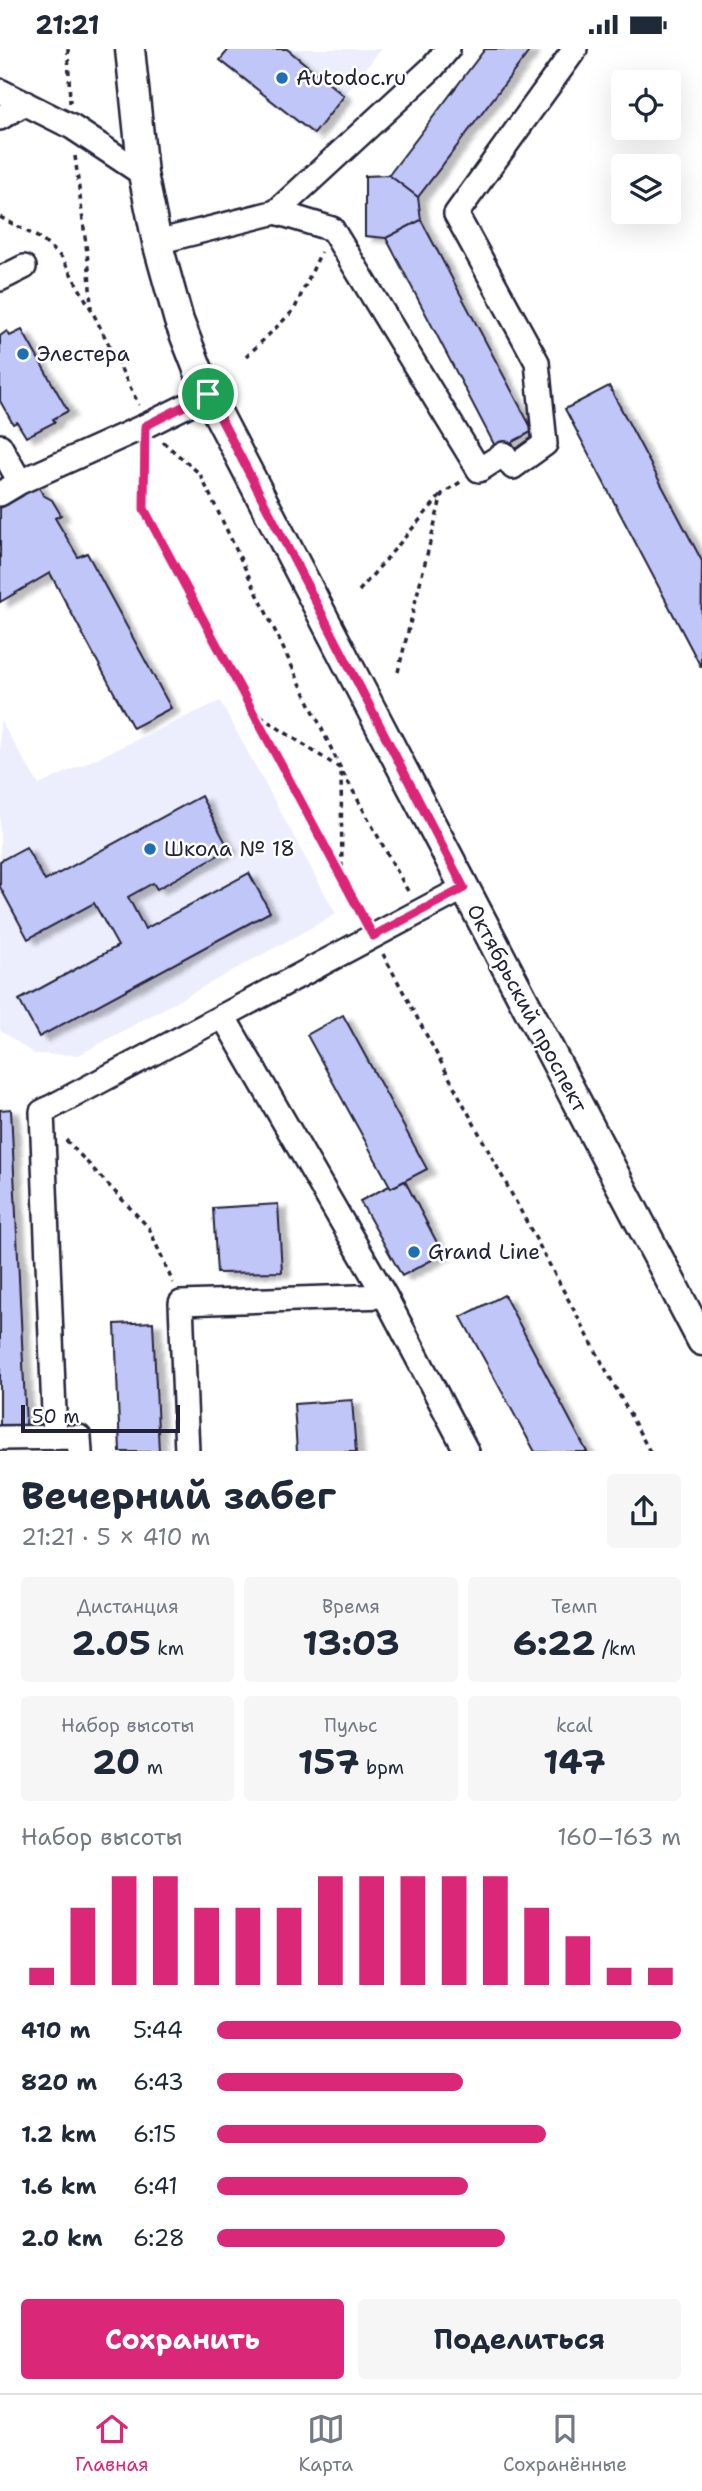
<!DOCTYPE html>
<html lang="ru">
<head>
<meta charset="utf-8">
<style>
  body { margin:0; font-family:"Shantell Sans",sans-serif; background:#f6f6f7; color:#1f2937; height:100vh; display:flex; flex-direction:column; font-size:26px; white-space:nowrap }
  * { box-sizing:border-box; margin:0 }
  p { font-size:23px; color:#747a83 }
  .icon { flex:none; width:38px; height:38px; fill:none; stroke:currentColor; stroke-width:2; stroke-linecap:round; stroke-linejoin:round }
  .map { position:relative; height:1402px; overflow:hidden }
  .side { display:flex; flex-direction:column; background:#fff; flex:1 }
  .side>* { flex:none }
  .fabs { position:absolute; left:611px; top:21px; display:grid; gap:14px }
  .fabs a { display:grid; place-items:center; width:70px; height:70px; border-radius:7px; background:#fff; box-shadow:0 7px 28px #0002; font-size:35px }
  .scale { position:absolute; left:21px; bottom:18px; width:159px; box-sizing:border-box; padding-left:7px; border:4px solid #22223b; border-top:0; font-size:19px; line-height:24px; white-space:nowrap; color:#22223b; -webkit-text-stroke:5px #fff; paint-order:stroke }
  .pin { position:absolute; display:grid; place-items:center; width:60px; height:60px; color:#fff; margin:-30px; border:4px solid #fff; border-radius:50%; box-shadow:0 2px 7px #0007 }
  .round { display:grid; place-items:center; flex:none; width:74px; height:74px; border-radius:7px; background:#f6f6f7 }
  .head { display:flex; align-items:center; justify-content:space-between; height:119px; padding:0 21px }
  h1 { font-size:38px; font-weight:700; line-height:52px }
  .stats { display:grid; grid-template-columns:repeat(3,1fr); gap:10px; height:119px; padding:7px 21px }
  .stats div { display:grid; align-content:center; border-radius:7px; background:#f6f6f7; text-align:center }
  .stats b { font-size:35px; font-weight:700 }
  .stats small { font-size:19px; font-weight:400 }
  .stats p { font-size:19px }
  .chart { height:196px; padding:14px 21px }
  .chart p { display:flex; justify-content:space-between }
  .chart svg { width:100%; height:126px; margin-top:7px; stroke:#db2777; stroke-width:6 }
  .cta { display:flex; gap:14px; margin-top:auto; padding:14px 21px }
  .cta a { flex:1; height:80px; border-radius:7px; background:#db2777; color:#fff; font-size:28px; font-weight:700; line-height:80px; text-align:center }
  .cta a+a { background:#f6f6f7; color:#1f2937 }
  ul { padding:0 21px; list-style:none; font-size:23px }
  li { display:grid; grid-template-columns:112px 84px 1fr; align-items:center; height:52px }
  li i { height:18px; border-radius:9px; background:#db2777 }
  .status { display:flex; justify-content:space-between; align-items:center; height:49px; padding:0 35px; background:#fff; direction:ltr }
  .status svg { height:19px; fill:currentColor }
  .tab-bar { display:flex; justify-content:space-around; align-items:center; height:98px; border-top:2px solid #e0e1e3; background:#fff; font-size:19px; color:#747a83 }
  .tab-bar a { display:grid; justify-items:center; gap:4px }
  .tab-bar .selected { color:#db2777 }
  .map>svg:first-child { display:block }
  .built { fill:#eceefd }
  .building { fill:#c1c6f8; stroke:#22223b; stroke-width:2; filter:url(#shadow) }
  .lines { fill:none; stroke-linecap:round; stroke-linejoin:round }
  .minor-casing { stroke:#22223b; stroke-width:28 }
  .major-casing { stroke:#22223b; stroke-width:33 }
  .path { stroke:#22223b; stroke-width:3.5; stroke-dasharray:5 5; stroke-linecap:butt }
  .minor { stroke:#fff; stroke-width:23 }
  .major { stroke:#fff; stroke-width:28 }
  .route-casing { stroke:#fff; stroke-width:14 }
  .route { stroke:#db2777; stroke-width:9 }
  .poi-dot { fill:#1f6fb2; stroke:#fff; stroke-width:2.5 }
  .labels { text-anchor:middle; stroke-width:5; stroke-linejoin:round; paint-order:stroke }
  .poi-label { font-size:21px; fill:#22223b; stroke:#fff; text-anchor:start }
  .street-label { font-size:21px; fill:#22223b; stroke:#fff }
</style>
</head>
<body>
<div class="status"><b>21:21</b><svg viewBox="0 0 49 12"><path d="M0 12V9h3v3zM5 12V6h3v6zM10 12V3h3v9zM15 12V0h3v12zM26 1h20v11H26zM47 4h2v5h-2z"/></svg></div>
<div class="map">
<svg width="702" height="1403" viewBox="0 0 702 1403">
  <defs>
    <filter id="shadow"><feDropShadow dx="8" dy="4.5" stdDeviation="2" flood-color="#0004"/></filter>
  </defs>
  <rect width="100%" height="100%" fill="#fff"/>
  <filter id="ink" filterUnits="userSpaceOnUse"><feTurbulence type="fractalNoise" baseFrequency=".0143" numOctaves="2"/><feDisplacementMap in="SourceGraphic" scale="14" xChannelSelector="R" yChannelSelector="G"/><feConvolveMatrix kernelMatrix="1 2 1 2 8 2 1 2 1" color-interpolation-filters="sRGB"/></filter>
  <g filter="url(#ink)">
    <!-- built -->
    <path class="built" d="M287 0H381L344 47Z
      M220 652 336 865 79 1006 34 1005 0 981V671L39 736Z"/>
    <!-- building -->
    <path class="building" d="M229 0H287L344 47 314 85 220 11Z
      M485 0H531L418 148 389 126Z
      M389 126 418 148 421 171 386 189 365 187V127Z
      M421 171 533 382 497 401 386 189Z
      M22 281 68 362 53 370 55 373 26 388 17 373 13 375 0 352V287L7 282 10 287Z
      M609 337 702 512 701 618 565 360Z
      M37 434 43 446 52 451 61 466 55 469 78 508 87 504 171 659 133 679 50 524 0 553V459L22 447 19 442Z
      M201 747 229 800 157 840 153 834 128 848 145 880 249 824 270 863 39 988 19 951 118 897 94 854 28 890 0 838V812L26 798 45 832Z
      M343 966 427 1120 391 1139 307 986Z
      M11 1060 26 1377 0 1378V1061Z
      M405 1132 443 1205 402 1227 360 1152 389 1137 391 1139Z
      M278 1155 282 1223 217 1224 213 1159Z
      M504 1246 587 1403H535L461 1268Z
      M153 1273 159 1403H120L115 1275Z
      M352 1351 356 1403H297L294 1355Z"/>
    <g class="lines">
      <defs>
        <path id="minor" d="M0 42 72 78 143 125
          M0 69 25 54
          M276 163 332 180 479 421 504 405 513 418 545 395 537 313 456 165 575 0
          M157 193 276 163 433 18 448 0
          M0 230 24 218
          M0 397 20 433
          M0 445 20 433 145 377 208 346
          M464 839 223 967 385 1247 467 1403
          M55 1388 42 1063 223 967
          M0 1389 79 1388 80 1403
          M187 1403 181 1254 385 1247"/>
        <path id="major" d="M130 0 143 125 157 193 179 272 208 346 370 658 702 1292"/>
      </defs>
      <!-- minor casing -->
      <use href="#minor" class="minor-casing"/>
      <!-- major casing -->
      <use href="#major" class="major-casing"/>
      <!-- path -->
      <path class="path" d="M68 0 70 54
        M75 107 89 220 91 259
        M0 168 41 190 62 209 91 260 139 356
        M246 308 294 261 321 203
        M163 393 200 425 341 720 409 844
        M144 402V460L363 867
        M359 542 441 446
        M398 623 442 445 462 432
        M252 662 341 720 342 827
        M383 905 650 1403
        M66 1091 149 1179 173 1234"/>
      <!-- minor -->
      <use href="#minor" class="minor"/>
      <!-- major -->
      <use href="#major" class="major"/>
    </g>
  </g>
  <g class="lines" filter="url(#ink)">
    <defs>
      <path id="route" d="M208 345 464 839 373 887 144 460 145 377Z"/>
    </defs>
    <!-- route casing -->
    <use href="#route" class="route-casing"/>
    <!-- route -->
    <use href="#route" class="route"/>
  </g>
  <!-- markers -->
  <g class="poi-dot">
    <circle cx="282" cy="29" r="7"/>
    <circle cx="23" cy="305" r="7"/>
    <circle cx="150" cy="800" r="7"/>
    <circle cx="414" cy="1203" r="7"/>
  </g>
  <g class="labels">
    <!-- poi labels -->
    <g class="poi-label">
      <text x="296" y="36">Autodoc.ru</text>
      <text x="37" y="312">Элестера</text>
      <text x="164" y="807">Школа № 18</text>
      <text x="428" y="1210">Grand Line</text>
    </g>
    <!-- street labels -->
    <g class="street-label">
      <text transform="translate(527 959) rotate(62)" y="7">Октябрьский проспект</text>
    </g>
  </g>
</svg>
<div class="fabs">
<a><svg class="icon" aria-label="locate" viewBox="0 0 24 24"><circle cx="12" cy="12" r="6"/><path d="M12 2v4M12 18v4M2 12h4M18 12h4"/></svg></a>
<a><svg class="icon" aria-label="layers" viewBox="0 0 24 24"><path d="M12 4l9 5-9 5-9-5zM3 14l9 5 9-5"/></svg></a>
</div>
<div class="scale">50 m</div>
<div class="pin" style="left:208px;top:345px;background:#1e9e55"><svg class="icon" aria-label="arrive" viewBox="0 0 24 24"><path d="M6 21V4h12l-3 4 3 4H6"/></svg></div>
</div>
<section class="side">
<div class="head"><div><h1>Вечерний забег</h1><p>21:21 · 5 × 410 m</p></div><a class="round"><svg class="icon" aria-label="share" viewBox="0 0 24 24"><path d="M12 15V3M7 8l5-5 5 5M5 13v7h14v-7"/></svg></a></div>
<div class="stats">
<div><p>Дистанция</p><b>2.05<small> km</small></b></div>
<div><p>Время</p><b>13:03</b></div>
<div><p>Темп</p><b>6:22<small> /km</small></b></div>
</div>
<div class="stats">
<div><p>Набор высоты</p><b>20<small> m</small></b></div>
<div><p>Пульс</p><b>157<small> bpm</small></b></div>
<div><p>kcal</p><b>147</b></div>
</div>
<div class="chart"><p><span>Набор высоты</span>160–163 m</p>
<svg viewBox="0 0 160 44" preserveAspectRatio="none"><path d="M5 44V38M15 44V17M25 44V6M35 44V6M45 44V17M55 44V17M65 44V17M75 44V6M85 44V6M95 44V6M105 44V6M115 44V6M125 44V17M135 44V27M145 44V38M155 44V38"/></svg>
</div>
<ul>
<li><b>410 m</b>5:44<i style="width:100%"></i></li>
<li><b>820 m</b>6:43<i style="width:53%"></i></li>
<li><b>1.2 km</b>6:15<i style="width:71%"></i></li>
<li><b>1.6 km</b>6:41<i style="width:54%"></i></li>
<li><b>2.0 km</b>6:28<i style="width:62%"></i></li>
</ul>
<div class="cta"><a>Сохранить</a><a>Поделиться</a></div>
</section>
<nav class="tab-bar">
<a class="selected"><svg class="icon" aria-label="home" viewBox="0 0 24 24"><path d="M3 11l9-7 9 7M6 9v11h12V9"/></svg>Главная</a>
<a><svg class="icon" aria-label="map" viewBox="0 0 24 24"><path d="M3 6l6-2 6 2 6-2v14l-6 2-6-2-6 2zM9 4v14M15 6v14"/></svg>Карта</a>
<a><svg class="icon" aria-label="saved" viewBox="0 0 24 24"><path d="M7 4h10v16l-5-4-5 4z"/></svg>Сохранённые</a>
</nav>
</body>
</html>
